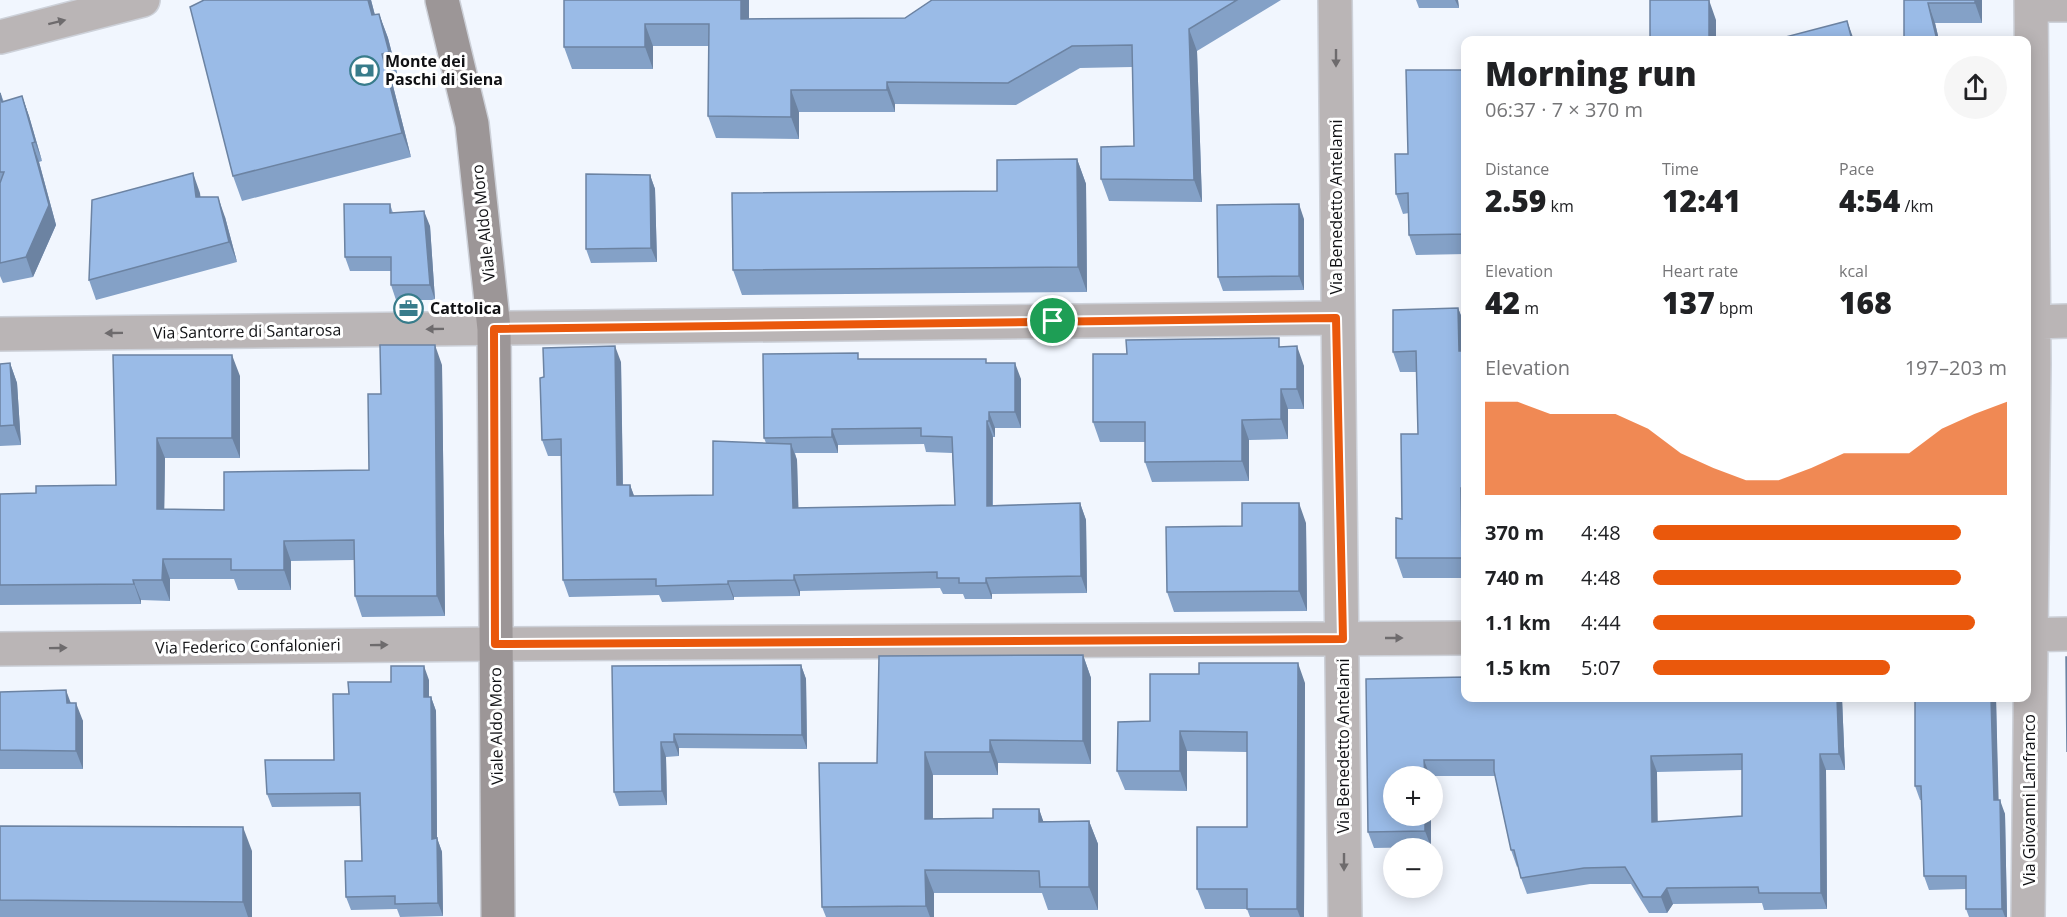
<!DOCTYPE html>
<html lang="en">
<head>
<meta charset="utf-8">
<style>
  body { margin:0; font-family:"Open Sans",sans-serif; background:#f6f6f6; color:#202124; height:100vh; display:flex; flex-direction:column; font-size:22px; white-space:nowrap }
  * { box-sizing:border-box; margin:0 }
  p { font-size:20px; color:#757577 }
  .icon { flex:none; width:33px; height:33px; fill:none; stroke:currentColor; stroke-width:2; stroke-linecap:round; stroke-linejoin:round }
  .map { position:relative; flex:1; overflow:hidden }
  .side { position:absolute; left:1461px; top:36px; width:570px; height:666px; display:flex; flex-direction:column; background:#fff; border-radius:12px; box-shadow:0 3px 15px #0003 }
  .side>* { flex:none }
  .fabs { position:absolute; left:1383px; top:766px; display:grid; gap:12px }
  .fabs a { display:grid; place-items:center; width:60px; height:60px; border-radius:50%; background:#fff; box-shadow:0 3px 15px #0003; font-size:30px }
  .pin { position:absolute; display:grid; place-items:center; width:51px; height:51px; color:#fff; margin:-26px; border:3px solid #fff; border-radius:50%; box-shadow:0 2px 6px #0007 }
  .round { display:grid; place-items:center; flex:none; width:63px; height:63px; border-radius:32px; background:#f6f6f6 }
  .overview { display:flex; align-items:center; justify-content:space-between; height:102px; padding:0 24px }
  h1 { font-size:33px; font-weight:800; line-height:45px }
  .figures { display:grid; grid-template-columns:repeat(3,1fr); gap:9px; height:102px; padding:6px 24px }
  .figures div { display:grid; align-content:center }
  .figures b { font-size:30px; font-weight:800 }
  .figures small { font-size:16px; font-weight:400 }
  .figures p { font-size:16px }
  .chart { height:168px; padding:12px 24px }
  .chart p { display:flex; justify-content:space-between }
  .chart svg { width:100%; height:108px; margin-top:6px; fill:#ea580c; opacity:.7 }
  ul { padding:0 24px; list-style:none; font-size:20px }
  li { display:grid; grid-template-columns:96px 72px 1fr; align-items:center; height:45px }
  li i { height:15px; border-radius:8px; background:#ea580c }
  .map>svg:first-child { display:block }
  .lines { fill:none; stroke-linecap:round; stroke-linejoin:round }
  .minor-casing { stroke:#cdd1d9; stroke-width:36 }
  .secondary-casing { stroke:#cdd1d9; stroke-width:36 }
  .minor { stroke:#bab5b6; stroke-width:33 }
  .secondary { stroke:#9c9697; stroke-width:33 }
  .wall { fill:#84a1c7; fill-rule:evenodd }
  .shaded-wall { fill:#6c83a2 }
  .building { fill:#9abbe7; stroke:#6c83a2; stroke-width:1.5; fill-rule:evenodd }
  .oneway { fill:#6e6b6d }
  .route-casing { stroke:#fff; stroke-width:12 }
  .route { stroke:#ea580c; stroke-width:8 }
  .labels { text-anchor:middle; stroke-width:6; stroke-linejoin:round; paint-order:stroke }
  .poi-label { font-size:16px; font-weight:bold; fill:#101114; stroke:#fff; text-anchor:start }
  .street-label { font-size:16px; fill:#101114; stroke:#fff }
</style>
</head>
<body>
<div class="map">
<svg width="2067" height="917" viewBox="0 0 2067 917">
  <rect width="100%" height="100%" fill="#f1f6fe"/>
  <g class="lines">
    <defs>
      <path id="minor" d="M1335 0C1337 306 1342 611 1345 917
        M2031 5H2067
        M0 37 143 0
        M2034 322 2067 321
        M0 334 1336 318
        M2026 635 2067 634
        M0 649 495 644 1466 638
        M2028 917 2034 364 2031 0"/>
      <path id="secondary" d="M442 0 472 124 494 329 498 917"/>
    </defs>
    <!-- minor casing -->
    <use href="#minor" class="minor-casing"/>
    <!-- secondary casing -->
    <use href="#secondary" class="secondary-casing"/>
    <!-- minor -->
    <use href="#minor" class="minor"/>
    <!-- secondary -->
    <use href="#secondary" class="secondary"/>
  </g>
  <!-- wall -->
  <path class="wall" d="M204 0H371L375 15 379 14 388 38 398 77 391 78 411 157 242 201 233 176Z
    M564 0 749 19 905 18 932 0H1281L1197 51 1202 202 1109 201 1101 179 1134 146 1132 67 1080 68 1016 105 895 104V112H799V139L716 138 708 116 709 46H653V69H572L564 47Z
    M1416 0H1458L1459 8H1419Z
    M1904 0H1982V23H1935L1939 40H1904Z
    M1466 70V254L1416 255 1409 235V213L1403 214 1396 194 1408 154Z
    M0 92 4 102 22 96 29 116 42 161 39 162 56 225 33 277 3 283 0 276Z
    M1077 159 1086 184 1087 292 742 295 733 270 997 191Z
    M650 175 655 189 657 262 591 263 586 249Z
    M200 193V197L225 217 237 262 96 300 89 280Z
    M390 204 393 213 430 226 435 300H396L391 285V271H350L345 257Z
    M1304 219V290L1223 291 1218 277Z
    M1458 308 1466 328V578H1403L1396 558 1402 519 1418 434 1417 372H1400L1393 352Z
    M1282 347 1304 366V409H1288V439L1249 440V481L1152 482 1145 462V442H1100L1093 422 1127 354Z
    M113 355 240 376V458H165L164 509 224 510 369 470 381 394 442 365 445 616 362 617 355 596 354 560 291 561V590H238L234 579H170V601L141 600V604L0 605V494L36 493 116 485Z
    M860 359 987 363 1021 379V428H995V437H993V505L1080 503 1086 520 1087 593 992 594V599H965L963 594H943L940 588 800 591V596L734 597V600L662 602 659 595 569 597 563 580 561 456H548L542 440 544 377 621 362 623 485H630L634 496 713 495 766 443 764 438ZM924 444 926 452 952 453 955 505 798 508 797 460 795 453H838V445Z
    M10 363 17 383 21 445 0 446V364Z
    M1306 523 1307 611 1174 612 1167 592 1242 526Z
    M1083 655 1091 678V764L998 763V775H933V819L993 818 1039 809 1043 821H1089L1098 844V910H1048L1042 893H934V917H826L822 907 877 763Z
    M801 665 806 679 807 749 679 748V756L666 757 667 805 619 806 614 792 612 666Z
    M1366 679 1842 698 1845 770H1826L1827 909 1764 910 1762 903 1673 904 1667 913H1649L1631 884H1590L1527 894 1521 878 1518 866 1517 867 1511 850 1495 776H1430L1431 847 1374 848 1368 832ZM1742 770V816L1657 822V772Z
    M429 680V697H431L436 711 437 838 442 852 443 916 400 917 397 909 351 910 346 897 362 861 361 806 272 807 267 794 334 760 391 682Z
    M1305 683 1304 917H1250L1247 909H1205L1197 889 1247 827V752L1187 751V791L1125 790 1117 771 1150 721Z
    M0 692 71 703 83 721V769H0Z
    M1915 698H1996L1998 800 2005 814 2007 917H1969L1966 909V889L1929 890 1924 876 1922 800H1920L1915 786Z
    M0 826 252 851V917H0Z"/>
  <!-- shaded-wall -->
  <path class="shaded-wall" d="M368 0H371L381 39 372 15Z
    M741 0H749V41L741 19Z
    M1455 0H1458L1459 8Z
    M1709 0 1716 20V40H1709Z
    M1975 0H1982V23L1975 3Z
    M1928 3 1935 23 1939 40H1937Z
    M379 14 388 38 398 77 389 52Z
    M1847 21 1854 40H1852Z
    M645 24 653 46V69L645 47Z
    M1189 29 1197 51 1202 202 1194 180Z
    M382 54 391 78 411 157 402 133Z
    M887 82 895 104V112L887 90Z
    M791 90 799 112V139L791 117Z
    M22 96 29 116 42 161 35 142Z
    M32 143 39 162 56 225 33 277 26 257Z
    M1077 159 1086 184 1087 292 1078 267Z
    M193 173 200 193 203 217 196 197Z
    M650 175 655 189 657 262 651 248Z
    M218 197 225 217 237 262 229 242Z
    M1299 204 1304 219V290L1299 276Z
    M424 211 430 226 435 300 430 285Z
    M1458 308 1466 328V369L1459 351Z
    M435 345 442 365 445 616 437 596Z
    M615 346 621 362 623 502 617 485Z
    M1297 346 1304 366V409L1297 389Z
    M232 355 240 376V458L232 438Z
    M10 363 17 383 21 445 14 425Z
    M1015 363 1021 379V428L1015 412Z
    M1281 389 1288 409V439L1281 419Z
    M989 412 995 428V437L989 421Z
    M1242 420 1249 440V481L1242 461Z
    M987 421 993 437 992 522 987 506Z
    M832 429 838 445V453L832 437Z
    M157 438 165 458 164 529 157 509Z
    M791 444 797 460 799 525 793 508Z
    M1463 475 1466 482V495L1463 488Z
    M630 485 636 501 630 496Z
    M1461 488 1466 499V567L1462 558Z
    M1080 503 1086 520 1087 593 1081 576Z
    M1299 503 1306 523 1307 611 1299 591Z
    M284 541 291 561V590L284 570Z
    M163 559 170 579V601L162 580Z
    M794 575 800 591V596L794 580Z
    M986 578 992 594V599L986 583Z
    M133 580 141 600V604L134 584Z
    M728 581 734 597V600L728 584Z
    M1083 655 1091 678V764L1083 741Z
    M1298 663 1305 683 1304 917H1300L1297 909Z
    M801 665 806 679 807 749 802 735Z
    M424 666 429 680V711L424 697Z
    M66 690 73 709 67 703Z
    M431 697 436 711 437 838 442 852 443 916 438 903 432 839Z
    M1837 698H1842L1845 770 1839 754Z
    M1991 698H1996L1999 814 1994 800Z
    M76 703 83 721V769L76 751Z
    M1180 731 1187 751V791L1180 771Z
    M674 734 679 748V756L674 742Z
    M990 740 998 763V775L990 752Z
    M661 742 666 757 667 805 662 791Z
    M925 752 933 775V842L925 819Z
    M1820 754 1826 770 1827 909 1821 893Z
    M1651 756 1657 772 1658 838 1652 822Z
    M1424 760 1430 776V777H1425Z
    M2000 800 2005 814 2007 917H2005L2002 909Z
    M1039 809 1047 832 1039 822Z
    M1425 816H1431V847L1425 831Z
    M1089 821 1098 844V910L1089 887Z
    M243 827 252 851V917H248L243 902Z
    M925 870 934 893V917H930L926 906Z
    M1667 888 1673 904 1667 913 1661 897Z"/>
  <!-- building -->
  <path class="building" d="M204 0H368L372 15 379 14 389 52 382 54 402 133 233 176 190 7Z
    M564 0H741V19L905 18 932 0H1237L1189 29 1194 180 1101 179V147L1134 146 1132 45 1072 46 1008 83 887 82V90H791V117L708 116 709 24H645V47H564Z
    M1650 0H1709V40H1650Z
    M1904 0H1975V3H1928L1937 40H1904Z
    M1847 21 1852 40H1774Z
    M1406 70H1466V234L1409 235 1408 193 1396 194 1395 154H1408Z
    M0 93 2 102 22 96 35 142 32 143 49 205 26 257 0 263V183L4 172H0Z
    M1077 159 1078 267 733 270 732 193 997 191V160Z
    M193 173 196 197H218L229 242 89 280 92 200Z
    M586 174 650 175 651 248 586 249Z
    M344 204H390V213L424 211 430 285H391V257H345Z
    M1299 204V276L1218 277 1217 205Z
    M1458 308 1459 351H1466V475H1463V488H1461L1462 558H1396V518L1402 519 1401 434H1418L1416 351 1393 352V310Z
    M1279 338V347L1297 346V389H1281V419L1242 420V461L1145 462V422H1093V354H1127L1126 340Z
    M380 345H435L437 596H355L354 540 284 541V570H231V559H163L162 580H133L134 584 0 585V494L36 493V486L116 485 113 355H232V438H157V509L224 510V472L369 470 368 394H381Z
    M615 346 617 485H630V496L713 495V441L791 444 793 508 955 505 952 437 921 436V428L832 429V437L764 438 763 354 858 353V359H986V363H1015V412H989V421H987V506L1080 503 1081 576 986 578V583H959V578H937V572L794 575V580L728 581V584L656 586V579L563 580 561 439 542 440 540 378 544 377 543 348Z
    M10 363 14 425 0 426V364Z
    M1242 503H1299V591L1167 592 1166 527 1242 526Z
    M1083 655V741L990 740V752H925V819L993 818V809H1039V822L1089 821V887H1040L1039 871 925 870 926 906 822 907 819 763H877L879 656Z
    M2066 657H2067V752Z
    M1199 663H1298L1297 909H1247V889H1197V827H1247V732L1180 731V771H1117L1118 722 1150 721V674H1199Z
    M801 665 802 735 674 734V742H661L662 791 614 792 612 666Z
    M391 666H424V697H431L432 839 437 838 438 903 395 904V896L346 897 345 861H362L360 793 267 794 265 760H334L333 694H349L348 682H391Z
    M1466 677V698H1837L1839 754H1820L1821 893H1759L1758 887 1667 888 1661 897H1643L1625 867 1584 868 1521 878 1514 850H1511L1494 771V760H1424L1425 777H1394V816H1425V831L1368 832 1366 679ZM1742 754V816L1652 822 1651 756Z
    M66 690 67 703H76V751L0 750V692Z
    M1915 698H1991L1994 800H2000L2002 909H1966V876H1924L1921 786H1915Z
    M0 826 243 827V902L0 900Z"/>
  <!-- one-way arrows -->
  <defs><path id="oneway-solid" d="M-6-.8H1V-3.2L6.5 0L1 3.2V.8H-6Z" transform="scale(1.5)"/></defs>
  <g class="oneway">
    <use href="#oneway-solid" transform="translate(57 22) rotate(-14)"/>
    <use href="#oneway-solid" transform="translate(1336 58) rotate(90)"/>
    <use href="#oneway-solid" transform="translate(435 329) rotate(179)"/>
    <use href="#oneway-solid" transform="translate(114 333) rotate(179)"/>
    <use href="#oneway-solid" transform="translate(1394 638)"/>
    <use href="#oneway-solid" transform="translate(379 645) rotate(-1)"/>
    <use href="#oneway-solid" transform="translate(58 648) rotate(-1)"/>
    <use href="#oneway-solid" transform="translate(1344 862) rotate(90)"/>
  </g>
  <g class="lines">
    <defs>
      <path id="route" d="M1336 318 1343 639 495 644 494 329Z"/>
    </defs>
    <!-- route casing -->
    <use href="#route" class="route-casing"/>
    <!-- route -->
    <use href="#route" class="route"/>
  </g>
  <!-- icons -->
  <defs>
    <symbol id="bank-ring" viewBox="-11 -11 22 22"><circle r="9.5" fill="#fff" stroke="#387c8b" stroke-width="1.5"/><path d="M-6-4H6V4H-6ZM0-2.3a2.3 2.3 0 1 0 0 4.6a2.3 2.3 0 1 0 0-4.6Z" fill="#387c8b"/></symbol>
    <symbol id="office-ring" viewBox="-11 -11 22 22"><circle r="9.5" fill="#fff" stroke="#387c8b" stroke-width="1.5"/><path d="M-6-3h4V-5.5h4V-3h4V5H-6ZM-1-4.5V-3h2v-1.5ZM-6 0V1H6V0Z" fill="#387c8b"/></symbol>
  </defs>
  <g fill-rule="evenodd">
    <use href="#bank-ring" x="348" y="54" width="33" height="33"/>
    <use href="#office-ring" x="392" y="292" width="33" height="33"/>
  </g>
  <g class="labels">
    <!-- poi labels -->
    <g class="poi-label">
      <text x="385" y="67">Monte dei<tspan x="385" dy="18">Paschi di Siena</tspan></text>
      <text x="430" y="314">Cattolica</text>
    </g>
    <!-- street labels -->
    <g class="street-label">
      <text transform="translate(1336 207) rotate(-90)" y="6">Via Benedetto Antelami</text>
      <text transform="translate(483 223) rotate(-96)" y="6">Viale Aldo Moro</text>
      <text transform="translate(247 331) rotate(-1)" y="6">Via Santorre di Santarosa</text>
      <text transform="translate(248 646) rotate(-1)" y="6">Via Federico Confalonieri</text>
      <text transform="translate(496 726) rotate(-91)" y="6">Viale Aldo Moro</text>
      <text transform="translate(1343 746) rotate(-90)" y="6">Via Benedetto Antelami</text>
      <text transform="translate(2029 800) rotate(-90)" y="6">Via Giovanni Lanfranco</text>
    </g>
  </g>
</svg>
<div class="fabs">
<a>+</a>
<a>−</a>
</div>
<div class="pin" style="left:1053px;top:321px;background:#1e9e55"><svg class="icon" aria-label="arrive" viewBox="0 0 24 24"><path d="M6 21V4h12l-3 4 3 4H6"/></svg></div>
<section class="side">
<div class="overview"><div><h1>Morning run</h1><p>06:37 · 7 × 370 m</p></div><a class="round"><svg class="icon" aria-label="share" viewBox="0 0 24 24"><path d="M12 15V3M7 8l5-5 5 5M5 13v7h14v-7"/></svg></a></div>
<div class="figures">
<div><p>Distance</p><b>2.59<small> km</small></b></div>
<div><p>Time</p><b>12:41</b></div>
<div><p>Pace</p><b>4:54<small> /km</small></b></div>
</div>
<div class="figures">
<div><p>Elevation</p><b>42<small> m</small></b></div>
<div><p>Heart rate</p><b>137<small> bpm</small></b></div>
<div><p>kcal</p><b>168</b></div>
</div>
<div class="chart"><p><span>Elevation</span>197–203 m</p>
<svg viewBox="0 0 160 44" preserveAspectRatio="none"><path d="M0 44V6L10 6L20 11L30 11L40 11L50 17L60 27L70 33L80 38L90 38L100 33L110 27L120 27L130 27L140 17L150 11L160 6V44z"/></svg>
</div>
<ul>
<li><b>370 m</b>4:48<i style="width:87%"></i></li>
<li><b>740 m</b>4:48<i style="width:87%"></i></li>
<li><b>1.1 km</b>4:44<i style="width:91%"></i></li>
<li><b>1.5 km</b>5:07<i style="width:67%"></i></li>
</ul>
</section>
</div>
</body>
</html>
